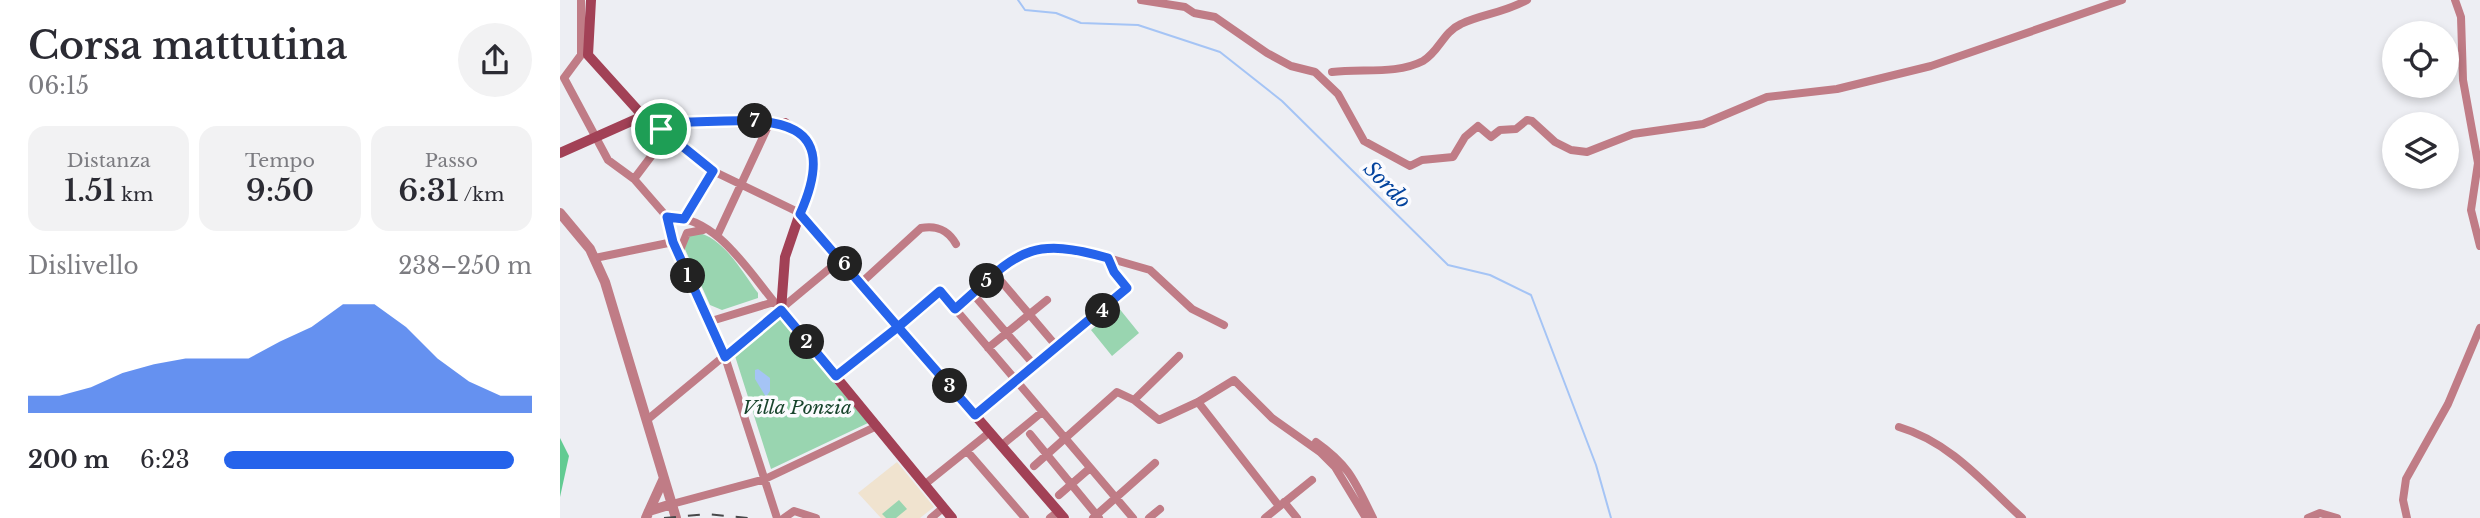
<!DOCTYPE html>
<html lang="it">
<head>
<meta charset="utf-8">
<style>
  body { margin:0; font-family:"Libre Baskerville",serif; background:#f2f2f3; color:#2b2b33; height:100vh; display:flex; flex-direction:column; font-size:26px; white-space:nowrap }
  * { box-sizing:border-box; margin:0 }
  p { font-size:23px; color:#7c7c81 }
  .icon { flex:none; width:38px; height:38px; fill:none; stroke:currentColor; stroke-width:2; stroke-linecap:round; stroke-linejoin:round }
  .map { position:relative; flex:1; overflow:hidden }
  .drawer { display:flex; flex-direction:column; background:#fff; width:560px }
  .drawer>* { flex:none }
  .controls { position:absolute; left:1822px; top:21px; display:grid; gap:14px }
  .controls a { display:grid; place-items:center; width:77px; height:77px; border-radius:50%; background:#fff; box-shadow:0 4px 10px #0003; font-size:35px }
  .pin { position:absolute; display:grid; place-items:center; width:60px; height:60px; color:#fff; margin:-30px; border:4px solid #fff; border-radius:50%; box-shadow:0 2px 7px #0007 }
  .km { position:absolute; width:35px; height:35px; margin:-18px; border-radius:50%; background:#222; color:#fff; font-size:19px; line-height:35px; text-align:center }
  .round { display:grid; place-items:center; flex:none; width:74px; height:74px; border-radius:37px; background:#f2f2f3 }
  .headline { display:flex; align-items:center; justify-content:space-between; height:119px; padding:0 28px }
  h1 { font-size:38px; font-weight:600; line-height:52px }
  .figures { display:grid; grid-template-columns:repeat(3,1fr); gap:10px; height:119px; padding:7px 28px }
  .figures div { display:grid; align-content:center; border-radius:18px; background:#f2f2f3; text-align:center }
  .figures b { font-size:30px; font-weight:600 }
  .figures small { font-size:19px; font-weight:400 }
  .figures p { font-size:19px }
  .chart { height:196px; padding:14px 28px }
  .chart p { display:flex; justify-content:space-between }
  .chart svg { width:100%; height:126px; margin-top:7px; fill:#2563eb; opacity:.7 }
  ul { padding:0 28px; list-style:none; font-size:23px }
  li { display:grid; grid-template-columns:112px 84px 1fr; align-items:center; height:52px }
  li i { height:18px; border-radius:9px; background:#2563eb }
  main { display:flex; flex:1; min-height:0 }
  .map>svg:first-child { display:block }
  .education { fill:#f0e3cf }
  .green { fill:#99d5b0 }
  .forest { fill:#62cb92 }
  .water { fill:#a5c4f5 }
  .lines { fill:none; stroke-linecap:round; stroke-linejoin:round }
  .stream { stroke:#a5c4f5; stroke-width:2 }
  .minor { stroke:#c07c86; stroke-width:8 }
  .tertiary { stroke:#c07c86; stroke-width:10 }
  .secondary { stroke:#a24156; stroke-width:10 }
  .rail { stroke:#48484a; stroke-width:2; stroke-dasharray:12 12; stroke-linecap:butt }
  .route-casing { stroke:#fff; stroke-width:14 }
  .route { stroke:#2563eb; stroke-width:9 }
  .labels { text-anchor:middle; stroke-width:7; stroke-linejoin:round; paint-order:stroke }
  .park-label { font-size:19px; font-style:italic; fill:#19452d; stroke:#fbfbfe }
  .water-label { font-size:21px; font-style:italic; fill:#02429d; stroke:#fbfbfe }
</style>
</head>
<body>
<main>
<section class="drawer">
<div class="headline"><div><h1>Corsa mattutina</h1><p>06:15</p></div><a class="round"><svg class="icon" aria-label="share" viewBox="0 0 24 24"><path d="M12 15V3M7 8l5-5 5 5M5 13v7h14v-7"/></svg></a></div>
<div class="figures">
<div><p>Distanza</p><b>1.51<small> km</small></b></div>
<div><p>Tempo</p><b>9:50</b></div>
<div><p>Passo</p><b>6:31<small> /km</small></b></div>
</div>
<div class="chart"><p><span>Dislivello</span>238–250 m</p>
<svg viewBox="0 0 160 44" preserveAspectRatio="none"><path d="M0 44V38L10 38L20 35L30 30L40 27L50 25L60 25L70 25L80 19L90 14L100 6L110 6L120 14L130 25L140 33L150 38L160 38V44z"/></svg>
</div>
<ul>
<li><b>200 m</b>6:23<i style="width:94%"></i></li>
</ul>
</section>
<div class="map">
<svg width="1920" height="518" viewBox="0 0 1920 518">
  <rect width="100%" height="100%" fill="#edeef3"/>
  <!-- education -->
  <path class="education" d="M337 462 374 507 360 518H321L298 493Z"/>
  <!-- green -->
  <path class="green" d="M135 232C163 236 182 272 198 293V298L162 310 150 305 124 247 128 237Z
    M558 307 579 333 552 356 531 330Z
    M219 317 308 423 211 469 175 356Z
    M339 500 347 509 336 518H326L322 514Z"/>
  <!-- forest -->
  <path class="forest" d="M0 438 9 456 0 497Z"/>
  <!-- water -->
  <path class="water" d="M198 369 210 378V391L206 397 195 379V370Z"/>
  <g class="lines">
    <!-- stream -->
    <path class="stream" d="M458 0 465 10 496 13 521 23 578 25 660 52 722 101 888 265 930 275 971 295 1036 465 1051 518"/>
    <!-- minor -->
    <path class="minor" d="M581 0 625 7 634 13 655 17 707 53 731 66 755 72 778 94 804 141 850 166 862 160 893 157 905 137 918 126 931 137 940 130 956 129 967 120 972 121 995 142 1011 150 1027 152 1073 134 1143 124 1207 97 1277 89 1371 66 1562 0
      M1895 0 1901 17 1903 80 1918 163 1911 210 1920 246
      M21 55 4 78 48 160 74 179 107 217
      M21 55V0
      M772 72C801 68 836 75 863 61 879 52 883 32 901 24 922 14 944 13 967 0
      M93 121 153 171 240 213
      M74 179 108 134
      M107 217 113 242 165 357 217 518
      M107 217C159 215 192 278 221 310
      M124 219 153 171
      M157 236 210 122
      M118 255 127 233 143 230
      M35 258 113 242
      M435 274 498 348
      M301 283 361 228C377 225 388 230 396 244
      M413 294 475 366
      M395 309 465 252 478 248 520 250 590 270 632 309 664 325
      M148 322 214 302
      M428 348 487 300
      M276 376 380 291 573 518
      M574 400 619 356
      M638 402 719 506
      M415 415 561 296 567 288 554 272 548 258
      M87 420 281 259
      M1339 427C1390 442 1424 483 1462 518
      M470 434 539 518
      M756 442C790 466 795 482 813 518
      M442 445 482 412
      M407 451 465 518
      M474 466 557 392 574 400 599 420 638 402 674 380 712 418 760 452 775 467 806 518
      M364 485 430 432
      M499 495 530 468
      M724 502 737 518
      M112 504 205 479 317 426
      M224 518 234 511 256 518
      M371 518 383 508
      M490 518 499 511
      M533 518 595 463
      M589 518 600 509
      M705 518 752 480
      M1748 518 1760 513 1777 518
      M1847 518 1843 500 1846 479 1888 404 1920 328"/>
    <!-- tertiary -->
    <path class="tertiary" d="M0 213 30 249 45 282 116 518
      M89 511 104 478
      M86 518 89 511 112 504"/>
    <!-- secondary -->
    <path class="secondary" d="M31 0 28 55 83 116 93 121 225 123 249 143 255 169 225 257 221 310 392 518
      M0 153 83 116
      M240 213 504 518"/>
    <!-- rail -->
    <path class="rail" d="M104 518 147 514 188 518"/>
  </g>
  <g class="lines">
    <defs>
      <path id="route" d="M101 129 153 171 124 219 107 217 113 242 165 357 221 310 276 376 338 327 415 415 567 288 554 272 548 258C464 234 456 256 395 309L380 291 338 327 240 214C296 88 163 129 93 121L101 129"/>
    </defs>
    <!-- route casing -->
    <use href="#route" class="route-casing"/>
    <!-- route -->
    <use href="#route" class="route"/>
  </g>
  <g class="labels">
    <!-- park labels -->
    <g class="park-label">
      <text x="237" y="414">Villa Ponzia</text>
    </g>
    <!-- water labels -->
    <g class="water-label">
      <text transform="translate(827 185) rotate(45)" y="7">Sordo</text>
    </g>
  </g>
</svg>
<div class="controls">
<a><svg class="icon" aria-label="locate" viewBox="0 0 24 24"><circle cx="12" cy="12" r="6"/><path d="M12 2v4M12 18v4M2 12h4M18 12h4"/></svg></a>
<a><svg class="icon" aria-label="layers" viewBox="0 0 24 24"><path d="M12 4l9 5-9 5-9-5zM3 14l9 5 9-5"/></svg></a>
</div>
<div class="pin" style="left:101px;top:129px;background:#1e9e55"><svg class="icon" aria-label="arrive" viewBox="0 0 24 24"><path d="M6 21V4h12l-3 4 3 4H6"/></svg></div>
<b class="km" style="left:128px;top:276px">1</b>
<b class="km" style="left:247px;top:342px">2</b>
<b class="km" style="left:390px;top:386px">3</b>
<b class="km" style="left:543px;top:311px">4</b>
<b class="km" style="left:427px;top:281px">5</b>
<b class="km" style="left:285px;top:264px">6</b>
<b class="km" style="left:195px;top:121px">7</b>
</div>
</main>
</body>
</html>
